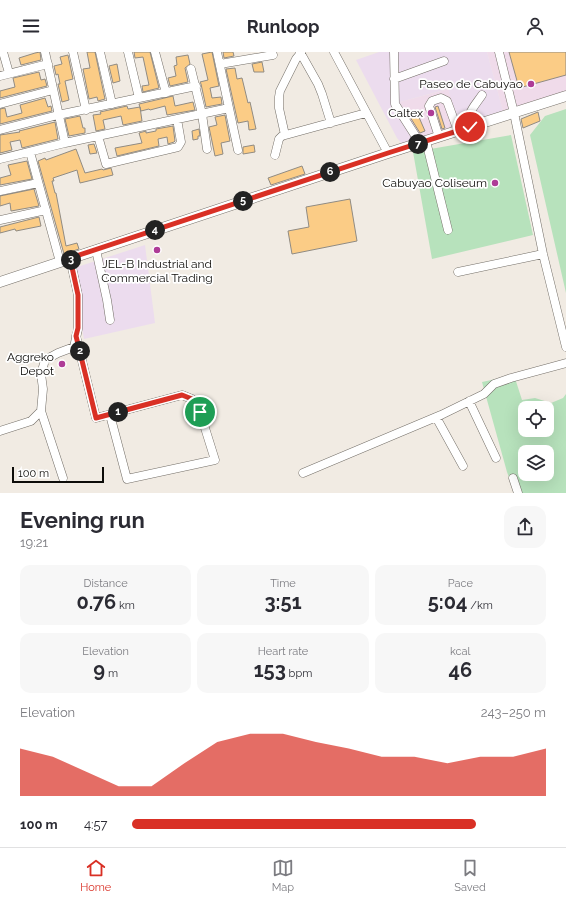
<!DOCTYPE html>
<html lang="en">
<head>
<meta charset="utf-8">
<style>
  body { margin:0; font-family:Raleway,sans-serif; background:#f7f7f7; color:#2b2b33; height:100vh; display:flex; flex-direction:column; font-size:15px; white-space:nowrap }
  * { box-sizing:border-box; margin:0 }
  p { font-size:13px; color:#7c7c81 }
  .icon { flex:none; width:22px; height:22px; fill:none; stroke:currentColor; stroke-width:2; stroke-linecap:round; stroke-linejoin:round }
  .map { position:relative; height:441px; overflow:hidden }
  .sheet { display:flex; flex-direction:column; background:#fff; flex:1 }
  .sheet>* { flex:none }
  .tools { position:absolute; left:518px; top:349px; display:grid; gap:8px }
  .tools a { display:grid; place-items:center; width:36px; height:36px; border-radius:8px; background:#fff; box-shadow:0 4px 16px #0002; font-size:20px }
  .scale { position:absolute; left:12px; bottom:10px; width:92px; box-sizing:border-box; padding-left:4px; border:2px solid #0d0c09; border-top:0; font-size:11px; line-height:14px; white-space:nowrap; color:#0d0c09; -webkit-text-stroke:3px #fff; paint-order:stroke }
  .pin { position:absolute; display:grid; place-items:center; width:34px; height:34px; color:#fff; margin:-17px; border:2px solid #fff; border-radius:50%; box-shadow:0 1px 4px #0007 }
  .km { position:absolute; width:20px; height:20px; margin:-10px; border-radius:50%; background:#222; color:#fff; font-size:11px; line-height:20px; text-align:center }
  .round { display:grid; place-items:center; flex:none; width:42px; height:42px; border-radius:12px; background:#f7f7f7 }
  .head { display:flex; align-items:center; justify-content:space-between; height:68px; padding:0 20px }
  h1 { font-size:22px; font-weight:700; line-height:30px }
  .figures { display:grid; grid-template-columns:repeat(3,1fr); gap:6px; height:68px; padding:4px 20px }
  .figures div { display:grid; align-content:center; border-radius:10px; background:#f7f7f7; text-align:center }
  .figures b { font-size:20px; font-weight:700 }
  .figures small { font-size:11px; font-weight:400 }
  .figures p { font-size:11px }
  .chart { height:112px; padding:8px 20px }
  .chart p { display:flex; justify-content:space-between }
  .chart svg { width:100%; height:72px; margin-top:4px; fill:#d93025; opacity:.7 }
  ul { padding:0 20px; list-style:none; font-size:13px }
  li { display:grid; grid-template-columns:64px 48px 1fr; align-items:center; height:30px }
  li i { height:10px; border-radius:5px; background:#d93025 }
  header { display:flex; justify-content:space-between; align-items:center; height:52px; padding:0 20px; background:#fff; font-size:18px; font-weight:700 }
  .menu { display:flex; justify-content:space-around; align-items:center; height:56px; border-top:1px solid #e1e1e2; background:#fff; font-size:11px; color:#7c7c81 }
  .menu a { display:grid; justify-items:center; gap:2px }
  .menu .selected { color:#d93025 }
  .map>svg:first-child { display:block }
  .commercial { fill:#f0dbea }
  .industrial { fill:#ecdcee }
  .green { fill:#b7e2bc; fill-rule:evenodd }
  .building { fill:#fbcc86; stroke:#908b83 }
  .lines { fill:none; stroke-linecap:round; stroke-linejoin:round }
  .minor-casing { stroke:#746f68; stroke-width:9 }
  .major-casing { stroke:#746f68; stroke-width:11 }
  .minor { stroke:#fff; stroke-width:8 }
  .major { stroke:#fff; stroke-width:10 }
  .route-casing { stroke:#fff; stroke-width:8 }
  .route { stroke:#d93025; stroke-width:5 }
  .poi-dot { fill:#ae3c97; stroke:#fff; stroke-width:1.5 }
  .labels { text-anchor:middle; stroke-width:3.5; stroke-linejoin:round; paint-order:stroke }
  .poi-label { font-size:12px; fill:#0d0c09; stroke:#fff; text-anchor:end }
</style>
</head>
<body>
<header><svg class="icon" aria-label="menu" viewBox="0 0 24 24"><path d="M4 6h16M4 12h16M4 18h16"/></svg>Runloop<svg class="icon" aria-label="person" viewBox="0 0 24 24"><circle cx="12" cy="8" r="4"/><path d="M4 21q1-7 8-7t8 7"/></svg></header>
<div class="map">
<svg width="566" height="441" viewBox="0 0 566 441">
  <rect width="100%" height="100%" fill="#f1ebe3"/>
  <!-- commercial -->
  <path class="commercial" d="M487 0H566V39L503 59Z
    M449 37 460 72 419 86 400 50Z"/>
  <!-- industrial -->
  <path class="industrial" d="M379 0H487L503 59 460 72 448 37 400 50 419 86 402 92 397 86 356 8Z
    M145 193 155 271 84 287 71 217Z"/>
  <!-- green -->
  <path class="green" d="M566 57V241L530 83 545 64Z
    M511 83 533 183 432 207 413 100Z
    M514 323 522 348 535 346 551 351 563 346 566 342V441H515L507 420 482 330ZM525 356H547V378H525ZM525 400H547V422H525Z"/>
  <!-- building -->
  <path class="building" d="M40 0 41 8 21 13 19 6 35 1Z
    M87 0H95L105 47 98 49 97 45 89 47 83 17 90 16Z
    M134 0H150L159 36 143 40 142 34 149 33 143 5 135 6Z
    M212 0 219 34 210 36 212 46 221 45 222 52 206 55 201 32 200 30 208 28 202 2Z
    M223 0H233L234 4 224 6Z
    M509 0H566V23L519 36Z
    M68 3 73 27 65 29 69 48 62 50 58 32H60L58 22 56 23 54 14 62 12 60 5Z
    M188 3 190 12 185 16 188 30 170 34 168 26 176 24 174 14 177 13 176 5Z
    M262 10 264 20H254L252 12Z
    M117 12 120 29 113 31 109 14Z
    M235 16 237 27 242 26 248 51 250 50 256 77 249 78 248 69 238 71 226 17Z
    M39 20 41 28 45 27 47 34 0 46V39L15 35 13 26Z
    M173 44 175 54 193 50 195 58 167 63 165 54 150 58 149 57 141 59 139 52Z
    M45 46 48 55 51 54 52 59 0 72V57L5 56 7 65 22 61 20 53Z
    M127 54 128 57 140 55 142 69 123 73 121 64 103 68 105 77 96 79 93 63 101 62 100 60Z
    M438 54 445 76 442 77 435 55Z
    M538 60 540 69 523 76 521 67Z
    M225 63 230 89 221 91 223 102 215 104 209 75 217 73 215 65Z
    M418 63 425 79 420 81 410 65Z
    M80 64 83 76H85V81L69 84 65 67Z
    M55 70 58 87 22 96 20 88 10 90 12 98 0 101V83L20 80 19 79Z
    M173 74 175 89 174 90 168 92 167 85 158 87 159 94 117 104 115 96 142 91 139 81 146 79V81L156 79V77Z
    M199 77 200 84H198V87L193 88 192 79Z
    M94 92 97 101 90 102 88 93Z
    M254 93 255 100 243 102V95Z
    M76 97 85 121 102 117 103 118 111 116 113 123 80 131 77 118 53 126 54 129H52L55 141H56L66 194 77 191 79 197 64 202 38 109 45 106 46 108Z
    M27 109 32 127 0 133V126L11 123 8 113Z
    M302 114 305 122 271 133 268 126Z
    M34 137 39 154 11 159 10 151 0 154V144Z
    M350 147 357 189 292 202 288 179 309 175 306 155Z
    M39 165 41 174 16 179 15 177 0 181V175Z"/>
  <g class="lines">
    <defs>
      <path id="minor" d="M3 0 9 21
        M45 0 65 91
        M73 0 86 58
        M100 0 112 52
        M128 0 139 46
        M155 0 166 41
        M217 0 238 98
        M300 0 318 32 322 42 331 71
        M334 0 388 101
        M394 0 395 52 420 91
        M499 0 514 61 543 202 566 295
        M220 12 273 3
        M191 17 202 62 207 97
        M0 24 48 12
        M394 27 444 9
        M0 52 53 38
        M470 75C466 61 474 55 482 43
        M0 78 58 63 196 34
        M285 83 279 56V45L280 39 296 7 301 1
        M98 84 106 112 178 95 181 90 177 67
        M439 85 429 54 432 49 441 46 447 49 458 79
        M426 89 448 178
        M30 100 60 210
        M275 103 279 87 282 84 366 61
        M0 107 65 91 229 56
        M0 139 38 131
        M0 168 46 158
        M96 198 107 248 110 268
        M458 220 543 202
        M76 284 96 366 182 343 192 347 200 360 215 408 127 427 110 363
        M469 349 496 406
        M41 359 63 426
        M436 365 463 414
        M0 379 31 369 41 359 43 337 41 322 45 308 58 301 74 295 78 277V243L70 206
        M303 421 441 363 484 342 494 332 511 326 566 311
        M513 426 518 441"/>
      <path id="major" d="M0 230 388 101 566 44"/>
    </defs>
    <!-- minor casing -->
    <use href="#minor" class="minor-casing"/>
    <!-- major casing -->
    <use href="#major" class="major-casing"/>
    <!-- minor -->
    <use href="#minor" class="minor"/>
    <!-- major -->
    <use href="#major" class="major"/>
  </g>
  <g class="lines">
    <defs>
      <path id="route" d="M200 360 192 347 182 343 96 366 76 284 78 276V243L70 206 388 101 470 75"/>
    </defs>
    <!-- route casing -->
    <use href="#route" class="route-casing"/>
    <!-- route -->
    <use href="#route" class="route"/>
  </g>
  <!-- markers -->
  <g class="poi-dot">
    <circle cx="531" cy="32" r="4"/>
    <circle cx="431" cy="61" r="4"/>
    <circle cx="495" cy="131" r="4"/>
    <circle cx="157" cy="198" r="4"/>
    <circle cx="62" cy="312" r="4"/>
  </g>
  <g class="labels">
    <!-- poi labels -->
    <g class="poi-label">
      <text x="523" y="36">Paseo de Cabuyao</text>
      <text x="423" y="65">Caltex</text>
      <text x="487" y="135">Cabuyao Coliseum</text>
      <text x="157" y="216" text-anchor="middle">JEL-B Industrial and<tspan x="157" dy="14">Commercial Trading</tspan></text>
      <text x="54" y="309">Aggreko<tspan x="54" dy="14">Depot</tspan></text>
    </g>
  </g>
</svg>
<div class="tools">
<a><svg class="icon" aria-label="locate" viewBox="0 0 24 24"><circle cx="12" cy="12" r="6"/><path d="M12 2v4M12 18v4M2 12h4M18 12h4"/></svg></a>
<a><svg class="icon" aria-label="layers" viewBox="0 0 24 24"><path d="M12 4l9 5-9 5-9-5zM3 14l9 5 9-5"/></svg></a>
</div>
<div class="scale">100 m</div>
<div class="pin" style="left:200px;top:360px;background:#1e9e55"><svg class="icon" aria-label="arrive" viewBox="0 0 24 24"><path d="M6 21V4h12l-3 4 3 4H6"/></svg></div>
<div class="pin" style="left:470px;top:75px;background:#d93025"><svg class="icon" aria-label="check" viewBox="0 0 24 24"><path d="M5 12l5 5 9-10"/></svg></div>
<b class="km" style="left:118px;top:360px">1</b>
<b class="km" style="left:80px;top:299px">2</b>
<b class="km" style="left:71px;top:208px">3</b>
<b class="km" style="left:155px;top:178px">4</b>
<b class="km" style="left:243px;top:149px">5</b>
<b class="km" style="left:330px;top:120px">6</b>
<b class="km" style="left:418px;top:92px">7</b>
</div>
<section class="sheet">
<div class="head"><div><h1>Evening run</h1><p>19:21</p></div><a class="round"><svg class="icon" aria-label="share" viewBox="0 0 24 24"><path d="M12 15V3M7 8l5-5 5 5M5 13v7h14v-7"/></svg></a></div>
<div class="figures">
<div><p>Distance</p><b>0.76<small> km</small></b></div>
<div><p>Time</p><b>3:51</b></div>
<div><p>Pace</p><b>5:04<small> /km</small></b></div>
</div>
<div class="figures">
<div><p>Elevation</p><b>9<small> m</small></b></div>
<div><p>Heart rate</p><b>153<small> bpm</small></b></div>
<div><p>kcal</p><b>46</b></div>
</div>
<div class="chart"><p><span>Elevation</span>243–250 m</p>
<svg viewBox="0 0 160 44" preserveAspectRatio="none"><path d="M0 44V15L10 20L20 29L30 38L40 38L50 24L60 11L70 6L80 6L90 11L100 15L110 20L120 20L130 24L140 20L150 20L160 15V44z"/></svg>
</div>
<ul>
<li><b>100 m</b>4:57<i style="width:83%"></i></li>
</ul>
</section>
<nav class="menu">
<a class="selected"><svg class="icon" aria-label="home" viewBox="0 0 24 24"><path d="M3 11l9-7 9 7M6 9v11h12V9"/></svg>Home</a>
<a><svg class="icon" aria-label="map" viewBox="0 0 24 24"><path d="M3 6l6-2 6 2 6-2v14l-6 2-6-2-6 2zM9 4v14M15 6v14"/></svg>Map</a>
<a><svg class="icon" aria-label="saved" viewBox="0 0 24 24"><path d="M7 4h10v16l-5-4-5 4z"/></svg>Saved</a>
</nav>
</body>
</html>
